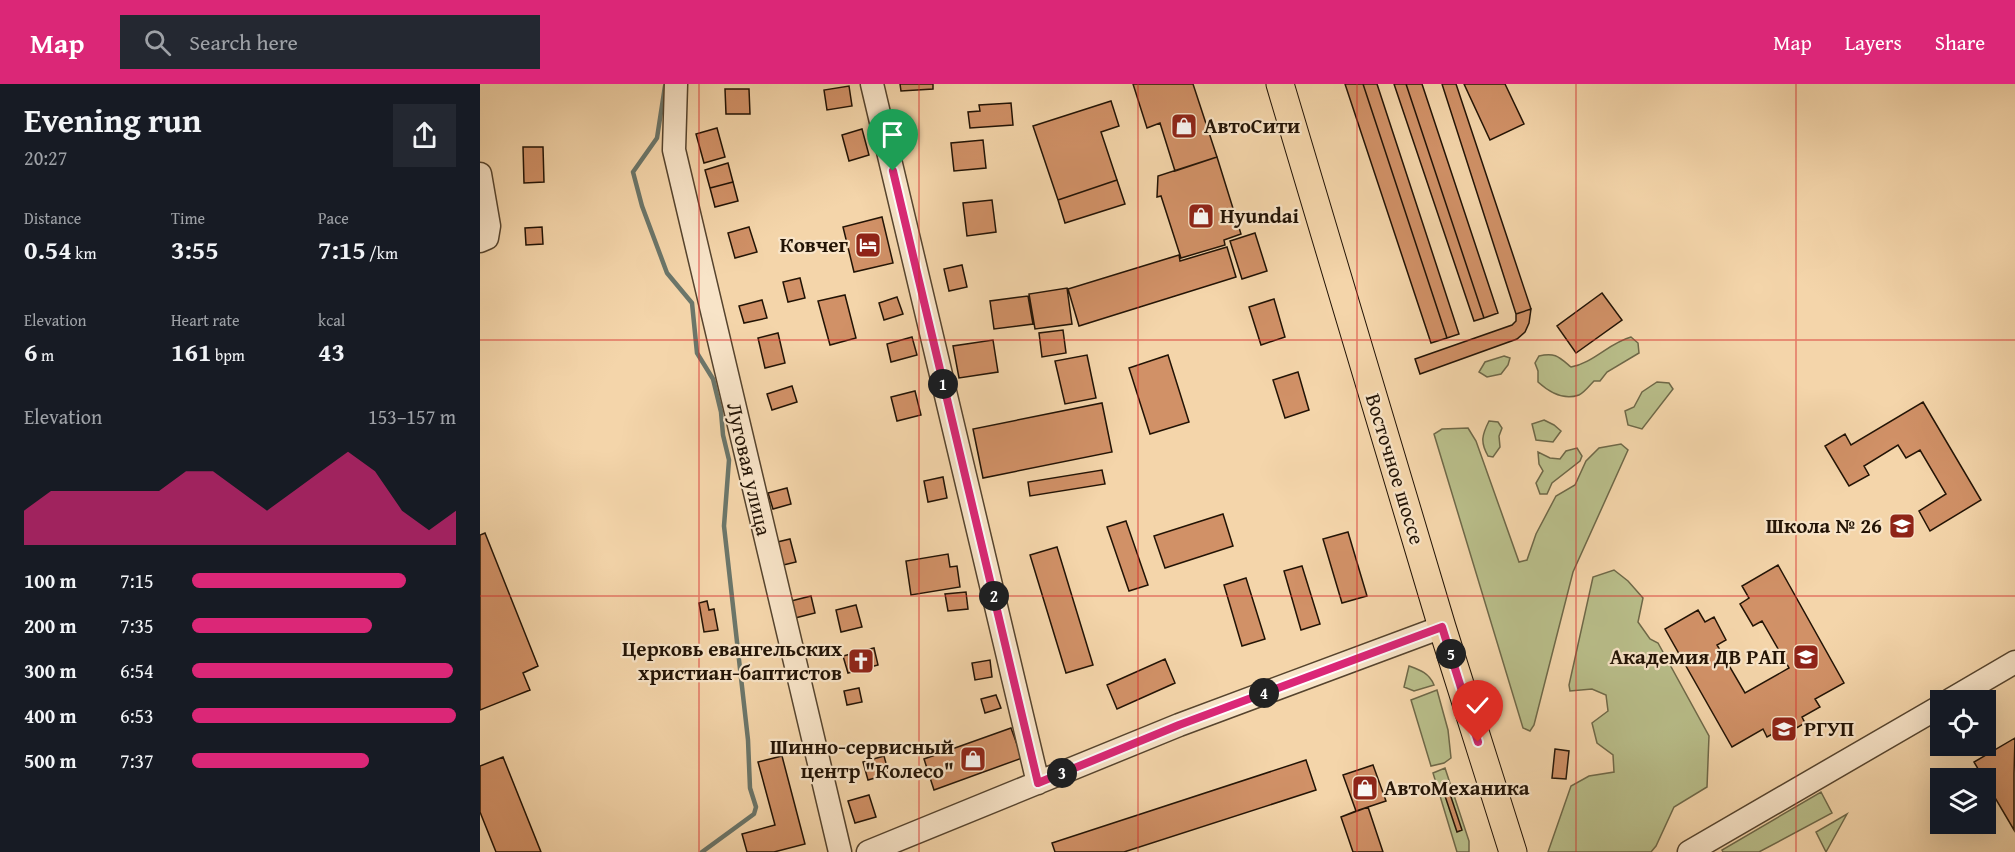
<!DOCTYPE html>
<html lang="en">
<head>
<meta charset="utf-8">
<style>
  body { margin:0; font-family:"Gentium Book Plus",serif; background:#242831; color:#f1f3f6; height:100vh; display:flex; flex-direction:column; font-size:22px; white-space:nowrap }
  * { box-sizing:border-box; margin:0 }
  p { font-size:20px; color:#9ea1a6 }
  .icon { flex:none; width:33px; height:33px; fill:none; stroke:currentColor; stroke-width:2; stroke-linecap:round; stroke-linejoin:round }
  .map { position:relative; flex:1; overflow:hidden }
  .side { display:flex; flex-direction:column; background:#171b24; width:480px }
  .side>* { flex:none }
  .tools { position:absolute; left:1450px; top:606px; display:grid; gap:12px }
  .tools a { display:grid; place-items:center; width:66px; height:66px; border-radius:0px; background:#171b24; box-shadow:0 6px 24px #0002; font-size:30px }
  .pin { position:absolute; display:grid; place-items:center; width:51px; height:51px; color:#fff; margin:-62px -26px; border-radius:50% 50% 50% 0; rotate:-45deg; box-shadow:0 0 6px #0007 }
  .pin .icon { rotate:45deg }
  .km { position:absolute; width:30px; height:30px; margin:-15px; border-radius:50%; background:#222; color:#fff; font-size:16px; line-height:30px; text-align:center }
  .round { display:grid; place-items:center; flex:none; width:63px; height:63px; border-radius:0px; background:#242831 }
  .headline { display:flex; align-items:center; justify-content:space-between; height:102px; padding:0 24px }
  h1 { font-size:33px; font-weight:600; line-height:45px }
  .figures { display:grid; grid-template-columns:repeat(3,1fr); gap:9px; height:102px; padding:6px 24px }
  .figures div { display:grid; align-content:center }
  .figures b { font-size:26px; font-weight:600 }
  .figures small { font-size:16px; font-weight:400 }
  .figures p { font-size:16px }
  .chart { height:168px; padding:12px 24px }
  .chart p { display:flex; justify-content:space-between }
  .chart svg { width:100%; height:108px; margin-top:6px; fill:#db2777; opacity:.7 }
  ul { padding:0 24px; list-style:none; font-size:20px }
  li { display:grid; grid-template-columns:96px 72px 1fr; align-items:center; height:45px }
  li i { height:15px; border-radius:8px; background:#db2777 }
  header { display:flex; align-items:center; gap:36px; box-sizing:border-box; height:84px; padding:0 30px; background:#db2777; color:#fff }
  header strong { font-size:28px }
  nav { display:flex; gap:33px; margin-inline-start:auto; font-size:21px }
  .search { width:420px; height:54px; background:#242831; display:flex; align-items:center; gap:15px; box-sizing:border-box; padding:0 21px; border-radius:0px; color:#9ea1a6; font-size:22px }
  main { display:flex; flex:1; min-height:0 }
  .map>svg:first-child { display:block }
  .green { fill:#b9be8a; stroke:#6e6848; stroke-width:1.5 }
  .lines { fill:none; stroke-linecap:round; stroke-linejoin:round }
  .stream { stroke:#6b766a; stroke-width:4.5 }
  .building { fill:#d19167; stroke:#221305; stroke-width:1.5 }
  .minor-casing { stroke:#56442e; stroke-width:25 }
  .major-casing { stroke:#221305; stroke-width:29 }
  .minor { stroke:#f8e4c8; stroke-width:22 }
  .major { stroke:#f4d5aa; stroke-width:27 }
  .route-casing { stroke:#fff; stroke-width:12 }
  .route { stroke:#db2777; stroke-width:8 }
  .grid { fill:none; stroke:#d62828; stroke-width:1.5; stroke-opacity:0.55 }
  .labels { text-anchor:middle; stroke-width:4.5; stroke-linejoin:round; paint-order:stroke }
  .poi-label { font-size:21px; font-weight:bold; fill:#221305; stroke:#f8e4c8; text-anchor:end }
  .street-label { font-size:21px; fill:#221305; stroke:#f8e4c8 }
</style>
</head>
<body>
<header>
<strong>Map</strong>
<div class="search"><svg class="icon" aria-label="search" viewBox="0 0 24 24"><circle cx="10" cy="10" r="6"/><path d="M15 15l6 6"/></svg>Search here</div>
<nav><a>Map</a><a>Layers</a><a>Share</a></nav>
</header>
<main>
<section class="side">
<div class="headline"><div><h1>Evening run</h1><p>20:27</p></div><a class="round"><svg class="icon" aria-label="share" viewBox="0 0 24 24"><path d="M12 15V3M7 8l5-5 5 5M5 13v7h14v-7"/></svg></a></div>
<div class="figures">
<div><p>Distance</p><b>0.54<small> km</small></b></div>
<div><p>Time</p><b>3:55</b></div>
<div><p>Pace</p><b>7:15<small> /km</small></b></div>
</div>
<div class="figures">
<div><p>Elevation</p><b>6<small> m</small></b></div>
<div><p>Heart rate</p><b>161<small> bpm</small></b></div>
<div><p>kcal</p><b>43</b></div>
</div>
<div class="chart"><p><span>Elevation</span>153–157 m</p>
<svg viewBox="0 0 160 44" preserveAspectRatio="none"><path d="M0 44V30L10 22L20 22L30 22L40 22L50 22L60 14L70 14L80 22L90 30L100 22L110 14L120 6L130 14L140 30L150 38L160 30V44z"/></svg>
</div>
<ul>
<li><b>100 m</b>7:15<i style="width:81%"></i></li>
<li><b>200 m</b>7:35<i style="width:68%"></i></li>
<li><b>300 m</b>6:54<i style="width:99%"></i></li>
<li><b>400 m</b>6:53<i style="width:100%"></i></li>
<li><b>500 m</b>7:37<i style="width:67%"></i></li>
</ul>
</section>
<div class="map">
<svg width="1535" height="768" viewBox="0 0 1535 768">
  <rect width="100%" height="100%" fill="#f4d5aa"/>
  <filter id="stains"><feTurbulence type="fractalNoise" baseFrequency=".00333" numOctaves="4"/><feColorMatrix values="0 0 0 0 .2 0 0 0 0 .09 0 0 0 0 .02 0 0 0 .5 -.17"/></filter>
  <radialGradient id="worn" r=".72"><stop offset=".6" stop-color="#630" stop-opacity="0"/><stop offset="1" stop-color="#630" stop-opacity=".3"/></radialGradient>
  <!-- green -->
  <path class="green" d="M1151 253 1158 259 1159 269 1127 288 1120 297H1114C1110 301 1104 309 1099 311 1083 317 1069 308 1058 298V287L1055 279 1059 272C1075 268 1079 273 1091 283 1113 279 1129 259 1151 253Z
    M1024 272 1030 274 1028 281 1021 290 1007 293 999 288 1005 278Z
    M1177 298 1189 299 1193 305 1162 345 1148 341 1145 327 1154 323 1162 308Z
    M1064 336 1074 341 1081 347 1073 358 1056 356 1052 340Z
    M1009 337 1018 338 1022 344 1019 352 1020 363 1013 373 1008 372C1000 358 1002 351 1009 337Z
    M988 344 996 357 1039 478 1047 476 1056 450 1076 412 1095 401 1106 377 1119 364 1141 360 1148 366 1093 488 1054 641 1050 647 1043 644 954 350 962 345Z
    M1097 364 1102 372 1100 377 1072 399 1067 410H1060L1056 399 1063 387 1059 380 1058 368 1070 374 1080 375 1086 367Z
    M1134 486 1148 497 1163 514 1158 538 1170 555 1178 559 1229 652 1227 703 1194 723 1176 762 1171 768H1068L1091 702 1109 692 1134 688 1133 671 1117 659 1112 639 1128 627 1126 611 1112 605 1090 607 1089 601 1113 493Z
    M929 582C940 586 949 589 954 601L934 607 924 603Z
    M957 606 968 646 971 674 964 679 951 682 931 616Z
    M965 684 989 757V768H977L953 689Z
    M1341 708 1352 729 1279 768H1243L1242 766Z
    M1367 730 1346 768 1336 748Z"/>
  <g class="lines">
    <!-- stream -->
    <path class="stream" d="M185 2 177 54 153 88 162 122 187 189 212 219 217 269 233 295 241 328 243 351 249 376 244 442 268 656 270 704 276 723 274 730 222 768"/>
  </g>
  <!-- building -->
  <path class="building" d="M420 0H453V5L421 7Z
    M653 0H713L737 73 695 87 680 39 667 44Z
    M865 0H883L967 254 951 259Z
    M883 0H897L979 250 967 254Z
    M914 0H926L1004 234 994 237Z
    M926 0H942L1018 229 1004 234Z
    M962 0H976L1051 225 1036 230Z
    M984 0H1025L1044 40 1010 56Z
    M369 2 372 22 347 26 344 6Z
    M245 5H269L270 30H246Z
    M631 17 639 42 621 48 637 96 578 116 553 42Z
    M531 19 533 41 490 44 488 28 500 27 499 21Z
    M237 44 245 73 224 79 216 50Z
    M382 45 389 71 369 77 362 51Z
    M503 56 506 84 474 87 471 59Z
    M43 63H63L64 98 44 99Z
    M737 73 761 150 744 156 745 161 701 174 681 112 677 113 678 92Z
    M248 79 253 98 230 104 225 86Z
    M637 96 645 120 585 139 578 116Z
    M253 98 258 117 235 123 230 104Z
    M512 116 516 148 487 152 483 119Z
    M402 133 413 179 374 188 363 143Z
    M62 143 63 160 46 161 45 144Z
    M269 143 277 168 255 174 248 149Z
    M775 149 787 187 762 195 750 157Z
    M747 163 756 193 599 242 588 205 699 171 700 177Z
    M482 181 487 203 469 207 464 185Z
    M320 194 325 214 308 218 303 198Z
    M587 204 592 240 555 245 549 210Z
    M1122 209 1142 236 1096 269 1077 242Z
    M365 211 376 254 350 261 338 217Z
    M548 212 553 240 514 245 510 217Z
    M417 213 423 230 404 236 399 219Z
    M794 215 805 253 781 261 769 223Z
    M282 216 287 234 264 239 259 222Z
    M1051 225 1049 239 1045 248 1037 255 940 290 935 275 1032 241 1036 237V230Z
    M583 246 586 269 562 273 559 249Z
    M298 249 305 279 285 284 278 254Z
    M432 253 437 271 411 278 407 260Z
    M513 256 518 288 479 294 473 262Z
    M607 271 616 314 585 320 575 277Z
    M688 271 709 338 670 350 649 284Z
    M818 288 829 326 805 334 793 296Z
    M312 302 317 318 292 326 287 310Z
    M435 307 441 331 417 337 411 313Z
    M1443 318 1501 416 1450 447 1439 427 1466 410 1440 366 1426 374 1418 361 1384 382 1389 391 1369 402 1345 362 1365 350 1371 361Z
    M622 319 632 368 503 394 493 345Z
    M622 386 625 400 550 412 548 398Z
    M463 393 467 414 448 418 444 397Z
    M307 404 311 420 293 425 288 409Z
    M743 430 753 462 685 484 674 452Z
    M646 437 668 501 649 507 627 443Z
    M868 448 887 512 862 519 843 455Z
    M5 449 58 582 43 589 50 606 0 626V451Z
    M310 455 316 478 299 482 293 459Z
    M577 463 613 581 586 589 550 471Z
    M468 470 470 483 477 482 480 503 431 511 426 477Z
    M1298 481 1364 599 1335 615 1340 623 1322 633 1325 639 1308 649 1305 643 1287 653 1283 645 1252 663 1185 545 1218 526 1225 538 1234 533 1246 556 1237 561 1265 609 1309 584 1282 537 1273 542 1260 520 1269 514 1262 502Z
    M822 482 840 540 821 546 804 487Z
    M766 494 785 555 762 562 744 501Z
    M486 508 488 525 468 527 465 510Z
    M331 512 335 529 311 535 307 518Z
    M227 517 229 526 234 525 238 546 224 548 219 519Z
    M376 521 382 543 361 548 356 526Z
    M394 564 398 581 368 589 363 572Z
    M685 575 695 599 637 625 627 601Z
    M510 576 512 593 495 596 492 579Z
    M379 604 382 618 367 621 364 607Z
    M516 611 521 624 505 629 501 615Z
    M531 644 542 674 454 706 444 675Z
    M1535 654 1534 690V746L1494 678Z
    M1075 665 1089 667 1086 695 1072 694Z
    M302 672 325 760 294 768H267L262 750 295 741 278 678Z
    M404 672 409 690 388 696 383 678Z
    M23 673 61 768H16L0 728V682Z
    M826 676 836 706 644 768H575L572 759Z
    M893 681 906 717 888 723 903 768H873L861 733 876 727 863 691Z
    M893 681 906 717 876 727 863 691Z
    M967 701 982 746 977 748 962 703Z
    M389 711 396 733 375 739 368 717Z
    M888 723 903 768H873L861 733Z"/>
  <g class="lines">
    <defs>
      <path id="minor" d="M196 0 194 66 360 768
        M392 0 558 699
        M0 90 9 142 7 154 0 157
        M1470 616 1535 578
        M388 768 699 641 962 543
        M1209 768 1461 622"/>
      <path id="major" d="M800 0 962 543 1033 768"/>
    </defs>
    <!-- minor casing -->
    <use href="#minor" class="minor-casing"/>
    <!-- major casing -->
    <use href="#major" class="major-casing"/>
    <!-- minor -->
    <use href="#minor" class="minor"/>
    <!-- major -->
    <use href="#major" class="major"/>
  </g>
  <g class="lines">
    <defs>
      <path id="route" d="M413 87 558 699 699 641 962 543 998 658"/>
    </defs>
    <!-- route casing -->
    <use href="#route" class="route-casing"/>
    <!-- route -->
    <use href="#route" class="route"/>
  </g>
  <!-- grid -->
  <path class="grid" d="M219 0V768M439 0V768M658 0V768M877 0V768M1096 0V768M1316 0V768M0 256H1535M0 512H1535"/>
  <!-- icons -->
  <defs>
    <symbol id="shop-square" viewBox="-11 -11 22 22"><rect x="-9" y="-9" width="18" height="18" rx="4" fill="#8f2418" stroke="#f8e4c8"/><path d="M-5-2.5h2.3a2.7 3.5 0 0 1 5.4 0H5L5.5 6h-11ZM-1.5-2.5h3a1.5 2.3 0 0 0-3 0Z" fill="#fff"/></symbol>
    <symbol id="hotel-square" viewBox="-11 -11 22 22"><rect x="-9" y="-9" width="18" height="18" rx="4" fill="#8f2418" stroke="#f8e4c8"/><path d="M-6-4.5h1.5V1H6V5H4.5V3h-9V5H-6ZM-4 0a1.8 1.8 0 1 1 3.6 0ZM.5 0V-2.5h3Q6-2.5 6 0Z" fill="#fff"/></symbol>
    <symbol id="school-square" viewBox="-11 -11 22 22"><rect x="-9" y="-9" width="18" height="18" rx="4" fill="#8f2418" stroke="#f8e4c8"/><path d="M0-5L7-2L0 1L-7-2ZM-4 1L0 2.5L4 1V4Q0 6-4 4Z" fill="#fff"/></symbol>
    <symbol id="university-square" viewBox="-11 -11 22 22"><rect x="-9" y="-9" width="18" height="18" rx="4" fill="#8f2418" stroke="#f8e4c8"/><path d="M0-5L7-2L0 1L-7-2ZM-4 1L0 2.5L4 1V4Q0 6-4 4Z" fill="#fff"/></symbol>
    <symbol id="church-square" viewBox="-11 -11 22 22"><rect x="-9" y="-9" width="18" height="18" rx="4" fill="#8f2418" stroke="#f8e4c8"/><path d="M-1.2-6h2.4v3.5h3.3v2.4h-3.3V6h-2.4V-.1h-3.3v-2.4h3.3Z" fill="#fff"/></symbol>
  </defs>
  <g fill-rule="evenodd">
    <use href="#shop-square" x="689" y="27" width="30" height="30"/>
    <use href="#shop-square" x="706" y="117" width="30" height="30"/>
    <use href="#hotel-square" x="373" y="146" width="30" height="30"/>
    <use href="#school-square" x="1407" y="427" width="30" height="30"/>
    <use href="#university-square" x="1311" y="558" width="30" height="30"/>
    <use href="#church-square" x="366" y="562" width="30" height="30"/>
    <use href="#university-square" x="1289" y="630" width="30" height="30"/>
    <use href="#shop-square" x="478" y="660" width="30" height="30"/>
    <use href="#shop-square" x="870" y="689" width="30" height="30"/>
  </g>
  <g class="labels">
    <!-- poi labels -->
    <g class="poi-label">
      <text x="724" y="49" text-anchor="start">АвтоСити</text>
      <text x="740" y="139" text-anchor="start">Hyundai</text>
      <text x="368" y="168">Ковчег</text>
      <text x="1402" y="449">Школа № 26</text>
      <text x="362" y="572">Церковь евангельских<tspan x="362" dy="24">христиан-баптистов</tspan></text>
      <text x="1306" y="580">Академия ДВ РАП</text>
      <text x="1324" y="652" text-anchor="start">РГУП</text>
      <text x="474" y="670">Шинно-сервисный<tspan x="474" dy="24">центр "Колесо"</tspan></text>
      <text x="904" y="711" text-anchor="start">АвтоМеханика</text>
    </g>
    <!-- street labels -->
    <g class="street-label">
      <text transform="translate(269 385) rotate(77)" y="7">Луговая улица</text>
      <text transform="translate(915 385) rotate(73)" y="7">Восточное шоссе</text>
    </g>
  </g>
  <rect width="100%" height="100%" filter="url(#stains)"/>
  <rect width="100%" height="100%" fill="url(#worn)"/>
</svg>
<div class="tools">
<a><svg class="icon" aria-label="locate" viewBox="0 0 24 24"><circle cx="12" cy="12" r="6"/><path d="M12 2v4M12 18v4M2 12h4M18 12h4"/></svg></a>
<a><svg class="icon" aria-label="layers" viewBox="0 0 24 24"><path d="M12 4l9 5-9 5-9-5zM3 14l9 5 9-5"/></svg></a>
</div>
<div class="pin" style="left:413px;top:87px;background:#1e9e55"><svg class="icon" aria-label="arrive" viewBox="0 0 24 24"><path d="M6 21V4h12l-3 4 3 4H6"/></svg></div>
<div class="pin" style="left:998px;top:658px;background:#d93025"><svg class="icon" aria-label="check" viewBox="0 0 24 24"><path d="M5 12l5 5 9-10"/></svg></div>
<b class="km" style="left:463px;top:300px">1</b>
<b class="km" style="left:514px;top:512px">2</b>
<b class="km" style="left:582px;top:689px">3</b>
<b class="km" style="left:784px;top:609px">4</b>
<b class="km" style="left:971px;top:570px">5</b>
</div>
</main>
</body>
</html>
